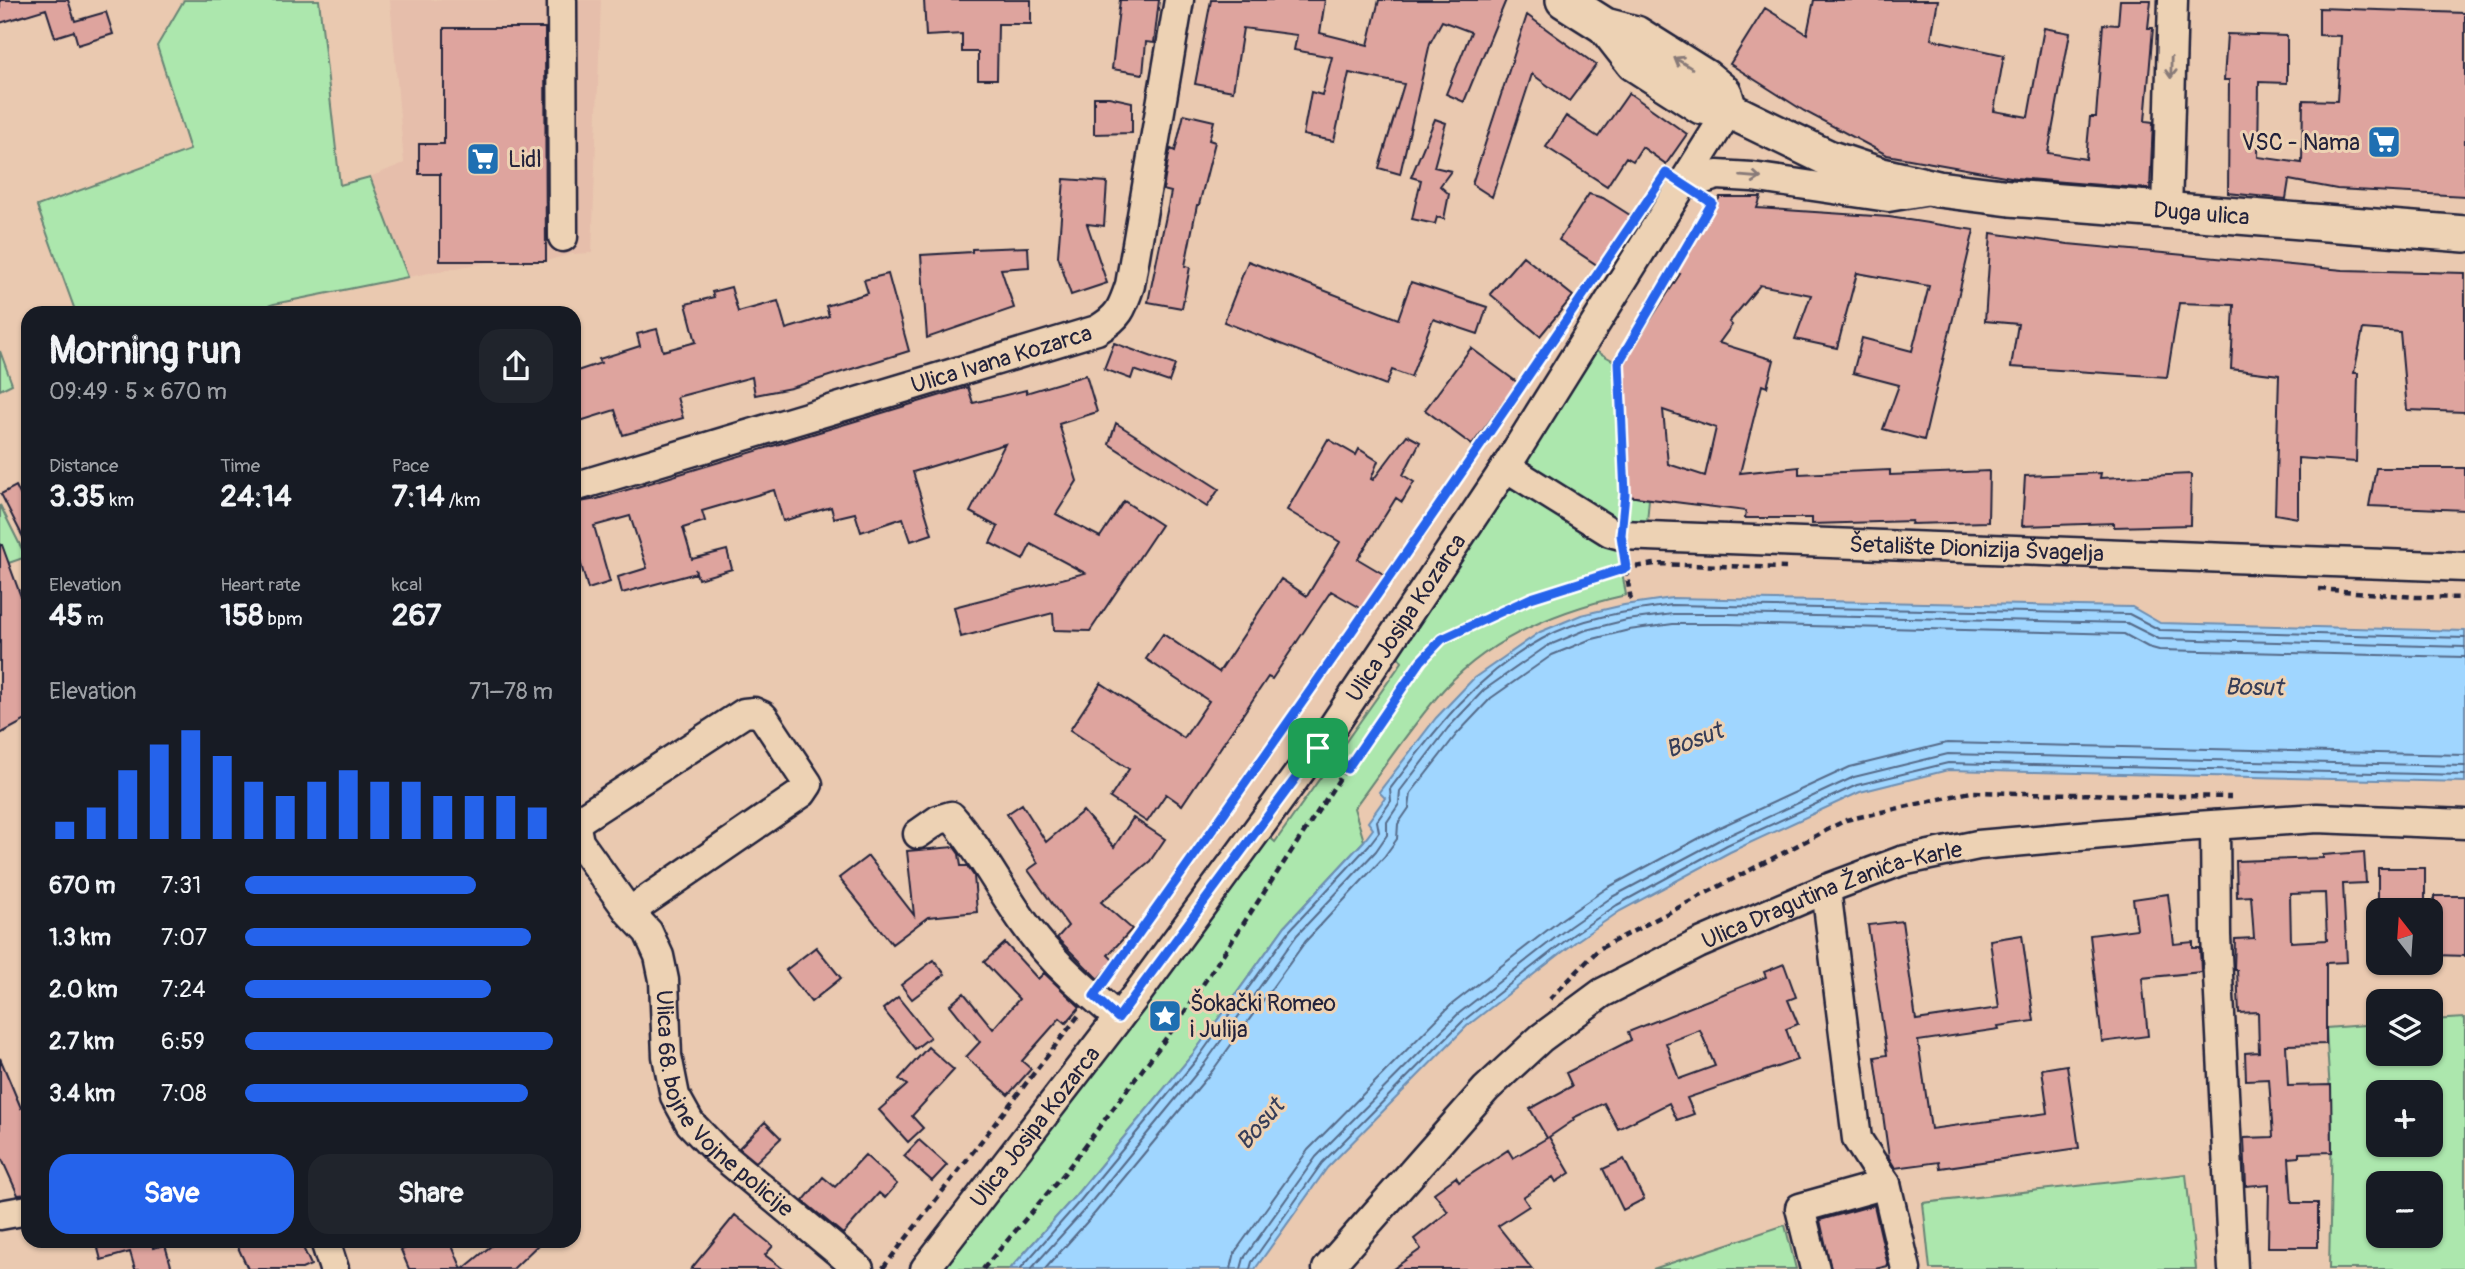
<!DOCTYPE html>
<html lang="en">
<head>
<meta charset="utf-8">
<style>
  body { margin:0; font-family:Pangolin,sans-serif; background:#20242c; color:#f1f3f6; height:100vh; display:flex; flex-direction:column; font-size:26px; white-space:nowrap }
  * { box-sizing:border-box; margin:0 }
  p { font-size:23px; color:#9ea1a6 }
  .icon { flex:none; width:38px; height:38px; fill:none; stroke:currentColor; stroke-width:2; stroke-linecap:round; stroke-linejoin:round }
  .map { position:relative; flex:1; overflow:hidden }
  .details { position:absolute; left:21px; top:306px; width:560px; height:942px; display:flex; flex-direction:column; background:#171b24; border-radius:21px; box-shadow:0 2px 5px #0004 }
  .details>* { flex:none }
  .needle { width:46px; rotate:343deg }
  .buttons { position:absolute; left:2366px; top:898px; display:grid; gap:14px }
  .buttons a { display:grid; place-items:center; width:77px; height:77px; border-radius:14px; background:#171b24; box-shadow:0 2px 5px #0004; font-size:35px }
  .pin { position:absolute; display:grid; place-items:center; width:60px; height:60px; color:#fff; margin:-30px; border-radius:14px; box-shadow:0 4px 10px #0006 }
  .round { display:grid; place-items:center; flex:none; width:74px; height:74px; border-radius:21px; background:#20242c }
  .summary { display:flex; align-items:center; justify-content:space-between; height:119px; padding:0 28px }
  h1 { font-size:38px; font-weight:700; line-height:52px }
  .figures { display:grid; grid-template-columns:repeat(3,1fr); gap:10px; height:119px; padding:7px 28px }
  .figures div { display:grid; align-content:center }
  .figures b { font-size:30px; font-weight:700 }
  .figures small { font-size:19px; font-weight:400 }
  .figures p { font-size:19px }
  .chart { height:196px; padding:14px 28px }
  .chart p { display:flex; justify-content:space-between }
  .chart svg { width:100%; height:126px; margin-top:7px; stroke:#2563eb; stroke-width:6 }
  .primary-button { display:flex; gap:14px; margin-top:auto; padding:14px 28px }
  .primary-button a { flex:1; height:80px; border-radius:21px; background:#2563eb; color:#fff; font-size:28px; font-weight:700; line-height:80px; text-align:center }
  .primary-button a+a { background:#20242c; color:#f1f3f6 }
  ul { padding:0 28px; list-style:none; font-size:23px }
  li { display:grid; grid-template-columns:112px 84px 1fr; align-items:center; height:52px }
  li i { height:18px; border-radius:9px; background:#2563eb }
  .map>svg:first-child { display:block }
  .built { fill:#e6beab }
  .green { fill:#ace7ad; stroke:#678474; stroke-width:2; fill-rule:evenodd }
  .water { fill:#a0d6ff; stroke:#6e8eb1; stroke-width:2 }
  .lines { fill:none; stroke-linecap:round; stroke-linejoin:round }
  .shore { stroke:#546a89; stroke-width:2 }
  .building { fill:#dea49e; stroke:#22223b; stroke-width:2; fill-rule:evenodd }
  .minor-casing { stroke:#22223b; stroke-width:33 }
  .major-casing { stroke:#22223b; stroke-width:40 }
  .path { stroke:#22223b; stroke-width:4.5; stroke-dasharray:7 5; stroke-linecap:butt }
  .minor { stroke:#edd2b4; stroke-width:28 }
  .major { stroke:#edd2b4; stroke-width:35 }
  .oneway { stroke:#887a78 }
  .route-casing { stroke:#fff; stroke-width:14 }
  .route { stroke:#2563eb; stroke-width:9 }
  .labels { text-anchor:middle; stroke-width:6; stroke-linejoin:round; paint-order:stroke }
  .poi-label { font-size:23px; fill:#22223b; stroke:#edd2b4; text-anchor:start }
  .street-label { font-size:23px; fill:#22223b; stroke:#edd2b4 }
  .water-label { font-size:24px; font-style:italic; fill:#353d58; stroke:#edd2b4 }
</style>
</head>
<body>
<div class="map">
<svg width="2465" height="1269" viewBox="0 0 2465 1269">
  <rect width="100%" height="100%" fill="#eac9b0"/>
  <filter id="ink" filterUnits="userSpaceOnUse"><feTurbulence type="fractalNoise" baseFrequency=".0143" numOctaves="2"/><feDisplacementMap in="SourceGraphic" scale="14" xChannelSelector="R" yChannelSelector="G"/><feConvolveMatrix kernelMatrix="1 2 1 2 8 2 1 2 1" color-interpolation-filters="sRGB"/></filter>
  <g filter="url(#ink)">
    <!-- built -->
    <path class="built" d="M390 0H601L592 253 571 254 546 261H494L408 277 370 177 404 163Z"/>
    <!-- green -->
    <path class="green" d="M184 0H319L340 185 370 177 408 277 274 304 247 313H76L37 206 190 150 157 46Z
      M0 351 12 384 0 390Z
      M1596 351 1621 365 1628 496 1649 499 1647 522 1627 523 1611 521 1528 468 1526 456 1591 352Z
      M1510 487H1520L1617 542 1626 595C1559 610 1491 637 1444 689 1411 726 1383 769 1354 808L1364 841 1285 926 1193 1054 1075 1196 1010 1269H936L1265 833 1275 842 1402 662 1394 650 1504 489Z
      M0 505 26 557 0 566Z
      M2465 1018V1269H2329L2332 1125 2326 1028 2378 1024V1054H2431V1020ZM2378 1092H2431V1144H2378ZM2378 1183H2431V1236H2378Z
      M2186 1174 2196 1269H1930L1923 1203Z
      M1785 1225 1796 1269H1653Z"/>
    <!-- water -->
    <path class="water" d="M1672 598 2132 607 2160 623 2465 631V782L1948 770 1860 792 1730 852 1620 911 1578 940 1467 1026 1327 1168 1255 1269H1010L1075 1196 1193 1054 1285 926 1364 841 1373 829 1368 822 1385 798 1379 792 1436 718 1474 678 1540 632 1581 615 1624 605Z"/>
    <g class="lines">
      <!-- shore -->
      <path class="shore" d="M1020 1269 1080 1201 1198 1058 1290 930 1369 845 1379 832 1377 821 1391 801 1390 789C1435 730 1475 676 1542 639 1581 617 1629 611 1672 605L2129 614 2160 630 2465 638
        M1031 1269 1087 1207 1205 1063 1297 935 1376 851 1387 835V822L1399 804 1400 791 1448 728 1484 690 1547 646 1586 630 1627 620 1673 614H1728L2127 623 2159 639 2465 647
        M1045 1269 1095 1213 1213 1070 1305 942 1384 857 1397 839 1398 824 1409 808 1411 793 1456 735 1491 698 1552 655 1589 640 1629 630 1673 624H1728L2124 634 2148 647 2159 650 2465 657
        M1231 1269 1235 1252 1308 1150 1451 1005 1563 918 1607 888 1718 828 1850 767 1947 743 2465 755
        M1241 1269 1244 1258 1316 1157 1458 1014 1569 927 1612 897 1723 838 1854 777 1948 754 2465 766
        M1250 1269 1252 1262 1322 1163 1463 1021 1574 934 1617 905 1727 845 1857 785 1948 763 2465 775"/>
    </g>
    <!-- building -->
    <path class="building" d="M0 0H68L75 21 106 12 113 34 78 45 74 31 55 37 46 9 0 23Z
      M924 0H1031V24H998L997 79H978V52H962V34L926 36Z
      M1120 0H1159L1154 43 1146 42 1143 74 1112 69Z
      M1211 0H1325L1320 33 1368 45 1379 0H1506L1464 102 1446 94 1471 32 1442 21 1430 43 1400 174 1379 168 1404 84 1349 73 1334 141 1303 135 1311 92 1322 95 1332 57 1294 50 1297 35 1243 28 1233 91 1195 84Z
      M1814 0H1938L1931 39 2004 55 1994 111 2028 117 2044 28 2070 33 2048 153 2086 159 2090 117H2096L2103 24 2118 25 2120 0H2151L2148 28H2153L2145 121 2153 122 2150 189 2016 178 1887 155 1804 111 1730 64 1765 8 1807 34Z
      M2319 8 2465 13V196L2337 189 2289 180 2286 199 2228 193 2229 80H2224L2227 34 2287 36V83L2259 82 2258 157 2302 163 2303 100 2337 101 2341 36 2319 35Z
      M1527 15 1596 65 1569 101 1532 74 1492 197 1472 184Z
      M444 28H545L546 261H440V174H419V144H444Z
      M1629 93 1687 134 1666 164 1642 147 1633 161 1626 157 1607 186 1546 147 1566 116 1598 137Z
      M1094 97H1109L1132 102V133L1094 134Z
      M1184 114 1214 121 1209 140 1215 142 1199 205H1197L1185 266 1190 267 1182 308 1148 302 1171 192 1163 190 1169 154 1171 149 1175 151Z
      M1435 119 1446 123 1434 167 1451 171 1440 186 1449 194 1444 219 1437 217 1435 224 1412 219 1421 180 1411 177Z
      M1064 179 1107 182 1104 226 1087 224 1107 283 1071 295 1058 256Z
      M1589 194 1603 198 1633 217 1600 267 1559 240Z
      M1720 197H1761L1757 208 1889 217 1974 230 1924 440 1883 429 1899 385 1853 373 1862 338 1912 351 1929 286 1857 273 1837 348 1795 339 1811 295 1760 285 1729 322 1732 325 1719 343 1774 360 1767 387 1762 385 1740 473 1799 467V474L1890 470V475L1989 471 1988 522 1911 524 1912 521 1812 524V518H1745L1746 511 1628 496 1621 365 1680 274 1675 272ZM1663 410 1716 428 1705 476 1668 464Z
      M1991 233 2068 244 2343 270 2465 273V412L2407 410 2400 332 2363 329 2354 373H2358L2356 462 2298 458V518L2275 514 2279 375 2231 369 2234 305 2179 303 2167 377 2011 367 2018 324 1985 321Z
      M1028 247 1029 267 1001 269 1014 308 927 338 921 255 972 252V249Z
      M1523 256 1573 296 1540 336 1490 294Z
      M1248 261 1398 319 1411 282 1487 307 1478 334 1433 319 1411 377 1392 370 1386 385 1224 322Z
      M888 274 909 351 791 388 755 395 752 377 677 397 683 418 623 435 615 410 580 421 574 402V372L601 363 599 359 640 346 637 334 657 329 663 351 696 342 686 304 714 297 712 292 731 287 738 312 778 301 786 329 829 316 826 306 868 293 864 280Z
      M1114 343 1175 365 1169 382 1134 370 1131 379 1104 369Z
      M1471 348 1518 383 1472 445 1425 410Z
      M1086 375 1097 412 1059 424 1077 481 1056 514 1100 537 1124 501 1161 525 1090 631 1054 630 1053 613 961 637 954 607 1085 573 1031 544 1023 560 990 543 998 527 970 512 1005 444 913 472 932 534 911 541 903 518 861 532 855 513 834 518 831 507 783 521 774 490 702 511 705 521 683 528 692 559 727 550 732 569 698 579 695 569 696 573 622 593 618 577 647 568 630 516 594 526 610 582 588 589 574 540V503L597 499 968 387 973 403 1026 390V393Z
      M1116 423 1219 489 1207 507 1109 444Z
      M1407 435 1420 442 1403 475 1414 482 1402 502 1396 498 1358 559 1385 575 1364 610 1331 591 1272 679 1268 677 1182 805 1166 794 1147 822 1110 798 1129 769 1070 730 1101 683 1184 738 1209 701 1146 659 1163 634 1219 672 1281 579 1307 596 1340 542 1287 510 1328 439 1356 455 1359 449 1378 461 1371 479 1373 480Z
      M2376 468H2465V510L2369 506Z
      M2101 473 2100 478 2191 474 2190 525 2114 527V523L2022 526 2025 476Z
      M16 486 28 511V539L25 541 1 494Z
      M0 545H2L28 616V719L0 734Z
      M1022 804 1046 842 1083 811 1114 847 1133 818 1165 839 1150 861 1101 902 1132 929 1108 955 1114 961 1098 979 1057 938 1068 926 1028 870 1038 863 1007 814Z
      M954 847 959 854 961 866H967L974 876 977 912 928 917 892 944 839 878 868 856 914 915 907 851Z
      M2364 852 2366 883 2343 884 2347 962 2326 963V1044L2286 1045 2288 1086 2331 1085 2332 1152 2299 1153V1157L2289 1158 2292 1203H2318V1247H2268L2269 1184 2246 1186 2244 1138 2273 1137 2269 1079 2246 1080 2245 1053 2259 1052 2258 1012 2239 1013 2237 970H2234L2235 939 2254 938 2251 896 2237 897 2236 861 2323 858V855ZM2325 893 2327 940 2291 942 2290 894Z
      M2378 868H2425V908L2378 907Z
      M2168 894 2174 944 2193 942V948H2200L2201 972 2142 978 2148 1036 2102 1042 2090 935 2137 929 2133 899Z
      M2434 896H2465V956L2434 955Z
      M1902 921 1916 1020 1999 1008 1990 940 2022 935 2034 1021 1998 1026 1999 1029 1918 1041 1931 1129 2048 1113 2042 1069 2067 1065 2079 1148 1940 1168 1939 1162 1895 1168 1889 1158 1875 1057 1887 1055 1868 925Z
      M1005 943 1038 979 1044 973 1080 1007 1066 1023 1060 1018 1022 1061 1031 1069 1008 1095 966 1057 980 1042 950 1005 964 993 993 1029 1019 999 984 962Z
      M816 947 841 978 811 1002 786 970Z
      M934 960 945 974 912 999 901 985Z
      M1784 964 1796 997 1788 1000 1798 1024 1786 1029 1797 1060 1687 1098 1694 1114 1677 1120 1669 1103 1618 1129 1604 1103 1573 1118 1574 1120 1549 1137 1570 1173 1556 1182 1553 1177 1523 1197 1529 1206 1498 1226 1532 1269H1393L1421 1249 1414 1239 1448 1212 1434 1193 1456 1177 1459 1182 1508 1150 1513 1158 1547 1138 1530 1109 1572 1086 1566 1073 1631 1040 1628 1032 1766 977 1764 972ZM1700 1030 1715 1066 1679 1079 1666 1043Z
      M898 997 930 1037 915 1049 883 1009Z
      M928 1047 954 1070 912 1116 923 1128 908 1142 879 1110 907 1085 899 1079Z
      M0 1058 21 1108 28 1104V1194L18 1195 0 1155Z
      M765 1122 781 1138 756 1162 739 1148Z
      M919 1140 947 1165 932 1181 904 1156Z
      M865 1155 897 1184 885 1198 879 1193 843 1234 803 1201 823 1177 835 1187Z
      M1624 1159 1644 1199 1623 1210 1603 1169Z
      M1874 1205 1888 1266 1875 1269H1831L1820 1220Z
      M735 1215 773 1246 765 1255 783 1269H691Z
      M96 1241H152L153 1248 165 1245 172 1269H135L130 1252 101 1260Z
      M235 1241H300L311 1265 302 1269H248Z
      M423 1241H450L462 1269H409L401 1250Z
      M497 1241H542L513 1269H463Z"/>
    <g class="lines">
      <defs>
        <g id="minor">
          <path d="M562 0 563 237"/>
          <path d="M1684 185 1717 175 1752 177 1888 197 1930 190"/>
          <path d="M2167 211 2173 0"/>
          <path id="s1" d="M1506 467 1610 532 1621 535 2465 567"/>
          <path id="s2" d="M574 487 1097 330C1119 317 1122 309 1130 285L1179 0"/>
          <path d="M2215 825 2216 936 2233 1269"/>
          <path d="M918 834 938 820 951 816C989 860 1011 914 1051 956 1071 979 1096 998 1118 1018"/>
          <path d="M1826 889 1857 1139 1886 1184 1906 1269"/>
          <path id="s3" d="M629 912 802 793 808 784 763 716 754 712 744 713 581 819 576 827 579 842 629 912 648 932 659 956 664 980 667 1056 675 1096 690 1123 716 1150 859 1269"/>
          <path d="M0 1215 28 1210"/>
          <path d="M325 1241 334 1269"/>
          <path id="s4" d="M925 1269 1137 994 1332 728 1506 467 1729 110"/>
          <path id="s5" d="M1327 1269 1486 1089 1541 1038 1602 993 1698 944 1826 889 1901 861 1978 845 2182 827 2317 818 2465 824"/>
          <path d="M1815 1269 1800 1208 1886 1184"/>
        </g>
        <g id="major">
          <path d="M1564 0 1605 26 1636 34 1706 78 1724 93 1729 110"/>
          <path id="s6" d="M1605 26 1634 63 1701 106 1729 110 1828 158 1882 176 1938 189 2010 198 2465 234"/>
        </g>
      </defs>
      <!-- minor casing -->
      <use href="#minor" class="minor-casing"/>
      <!-- major casing -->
      <use href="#major" class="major-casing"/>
      <!-- path -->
      <path class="path" d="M1623 513 1624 494 1619 362 1711 203 1710 202
        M1624 557 1631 601
        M2319 589 2416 597 2465 598
        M1335 760 1347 769 1421 661 1442 639 1472 624 1531 598 1626 568 1655 564 1786 568
        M1107 977 1264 758 1559 330
        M1550 999 1599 949 1846 820 1971 792 2231 797
        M1155 1008 1161 1013 1159 1016 1176 1025
        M1161 1013 1163 1010 1171 1017 1169 1019
        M883 1268 1079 1015
        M983 1269 1063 1175 1176 1025 1346 769"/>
      <!-- minor -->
      <use href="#minor" class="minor"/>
      <!-- major -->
      <use href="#major" class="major"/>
    </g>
    <!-- one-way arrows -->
    <defs><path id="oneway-shaft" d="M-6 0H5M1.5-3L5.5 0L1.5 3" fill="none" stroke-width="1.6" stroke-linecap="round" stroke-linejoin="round" transform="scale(1.75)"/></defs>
    <g class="oneway">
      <use href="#oneway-shaft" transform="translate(1683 63) rotate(-149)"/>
      <use href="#oneway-shaft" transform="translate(2171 68) rotate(91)"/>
      <use href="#oneway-shaft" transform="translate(1751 177) rotate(5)"/>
    </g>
  </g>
  <g class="lines" filter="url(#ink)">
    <defs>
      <path id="route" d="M1666 173 1712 203 1619 362 1625 494 1621 535 1626 568 1531 598 1442 639 1421 661 1347 769 1318 748 1118 1018 1094 996C1289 724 1479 450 1666 173Z"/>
    </defs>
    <!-- route casing -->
    <use href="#route" class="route-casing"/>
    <!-- route -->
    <use href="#route" class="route"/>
  </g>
  <!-- icons -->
  <defs>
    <symbol id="supermarket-square" viewBox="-11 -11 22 22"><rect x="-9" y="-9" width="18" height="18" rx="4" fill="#1f6fb2" stroke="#edd2b4"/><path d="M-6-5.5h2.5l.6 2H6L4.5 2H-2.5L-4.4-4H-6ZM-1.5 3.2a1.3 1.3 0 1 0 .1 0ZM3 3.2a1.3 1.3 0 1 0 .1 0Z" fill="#fff"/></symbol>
    <symbol id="sight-square" viewBox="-11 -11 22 22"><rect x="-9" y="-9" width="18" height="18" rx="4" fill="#1f6fb2" stroke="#edd2b4"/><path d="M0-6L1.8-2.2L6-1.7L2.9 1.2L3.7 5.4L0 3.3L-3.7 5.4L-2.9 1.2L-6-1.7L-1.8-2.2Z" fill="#fff"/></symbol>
  </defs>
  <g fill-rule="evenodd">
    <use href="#supermarket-square" x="2365" y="123" width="38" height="38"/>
    <use href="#supermarket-square" x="464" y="140" width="38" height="38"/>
    <use href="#sight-square" x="1146" y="997" width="38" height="38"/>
  </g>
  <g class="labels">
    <!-- poi labels -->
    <g class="poi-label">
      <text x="2360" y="150" text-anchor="end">VSC - Nama</text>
      <text x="508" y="167">Lidl</text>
      <text x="1190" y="1011">Šokački Romeo<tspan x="1190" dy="26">i Julija</tspan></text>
    </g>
    <!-- street labels -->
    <g class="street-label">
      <text dy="8" stroke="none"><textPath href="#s6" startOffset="644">Duga ulica</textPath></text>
      <text dy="8" stroke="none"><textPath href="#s2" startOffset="446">Ulica Ivana Kozarca</textPath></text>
      <text dy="8" stroke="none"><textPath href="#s1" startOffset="490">Šetalište Dionizija Švagelja</textPath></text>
      <text dy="8" stroke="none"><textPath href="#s4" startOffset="810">Ulica Josipa Kozarca</textPath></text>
      <text dy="8" stroke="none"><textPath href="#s5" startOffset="642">Ulica Dragutina Žanića-Karle</textPath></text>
      <text dy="8" stroke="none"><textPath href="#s3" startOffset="852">Ulica 68. bojne Vojne policije</textPath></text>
      <text dy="8" stroke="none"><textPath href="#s4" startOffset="180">Ulica Josipa Kozarca</textPath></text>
    </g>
    <!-- water labels -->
    <g class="water-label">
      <text transform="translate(2254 687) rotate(1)" y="8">Bosut</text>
      <text transform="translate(1694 740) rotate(-21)" y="8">Bosut</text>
      <text transform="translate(1260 1124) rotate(-49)" y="8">Bosut</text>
    </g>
  </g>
</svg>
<div class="buttons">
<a><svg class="needle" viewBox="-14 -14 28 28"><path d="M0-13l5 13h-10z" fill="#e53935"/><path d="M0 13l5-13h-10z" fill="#9ea1a6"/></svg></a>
<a><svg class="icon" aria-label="layers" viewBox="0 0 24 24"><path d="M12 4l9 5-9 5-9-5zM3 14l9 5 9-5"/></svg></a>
<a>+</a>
<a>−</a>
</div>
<div class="pin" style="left:1318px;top:748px;background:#1e9e55"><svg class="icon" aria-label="arrive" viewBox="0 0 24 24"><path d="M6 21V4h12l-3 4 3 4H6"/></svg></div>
<section class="details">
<div class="summary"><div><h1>Morning run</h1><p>09:49 · 5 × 670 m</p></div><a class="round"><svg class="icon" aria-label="share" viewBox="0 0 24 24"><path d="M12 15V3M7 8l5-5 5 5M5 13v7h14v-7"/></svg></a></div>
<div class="figures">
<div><p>Distance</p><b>3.35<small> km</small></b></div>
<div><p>Time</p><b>24:14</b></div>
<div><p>Pace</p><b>7:14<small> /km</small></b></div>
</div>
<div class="figures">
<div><p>Elevation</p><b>45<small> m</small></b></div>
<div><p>Heart rate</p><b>158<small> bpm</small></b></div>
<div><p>kcal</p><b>267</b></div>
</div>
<div class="chart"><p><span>Elevation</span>71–78 m</p>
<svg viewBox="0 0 160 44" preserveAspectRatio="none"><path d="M5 44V38M15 44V33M25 44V20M35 44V11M45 44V6M55 44V15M65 44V24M75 44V29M85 44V24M95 44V20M105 44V24M115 44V24M125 44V29M135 44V29M145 44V29M155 44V33"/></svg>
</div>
<ul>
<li><b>670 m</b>7:31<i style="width:75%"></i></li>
<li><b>1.3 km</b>7:07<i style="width:93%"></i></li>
<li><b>2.0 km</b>7:24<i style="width:80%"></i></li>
<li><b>2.7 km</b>6:59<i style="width:100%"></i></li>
<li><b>3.4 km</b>7:08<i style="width:92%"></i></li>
</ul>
<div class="primary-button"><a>Save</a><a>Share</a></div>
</section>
</div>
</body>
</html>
